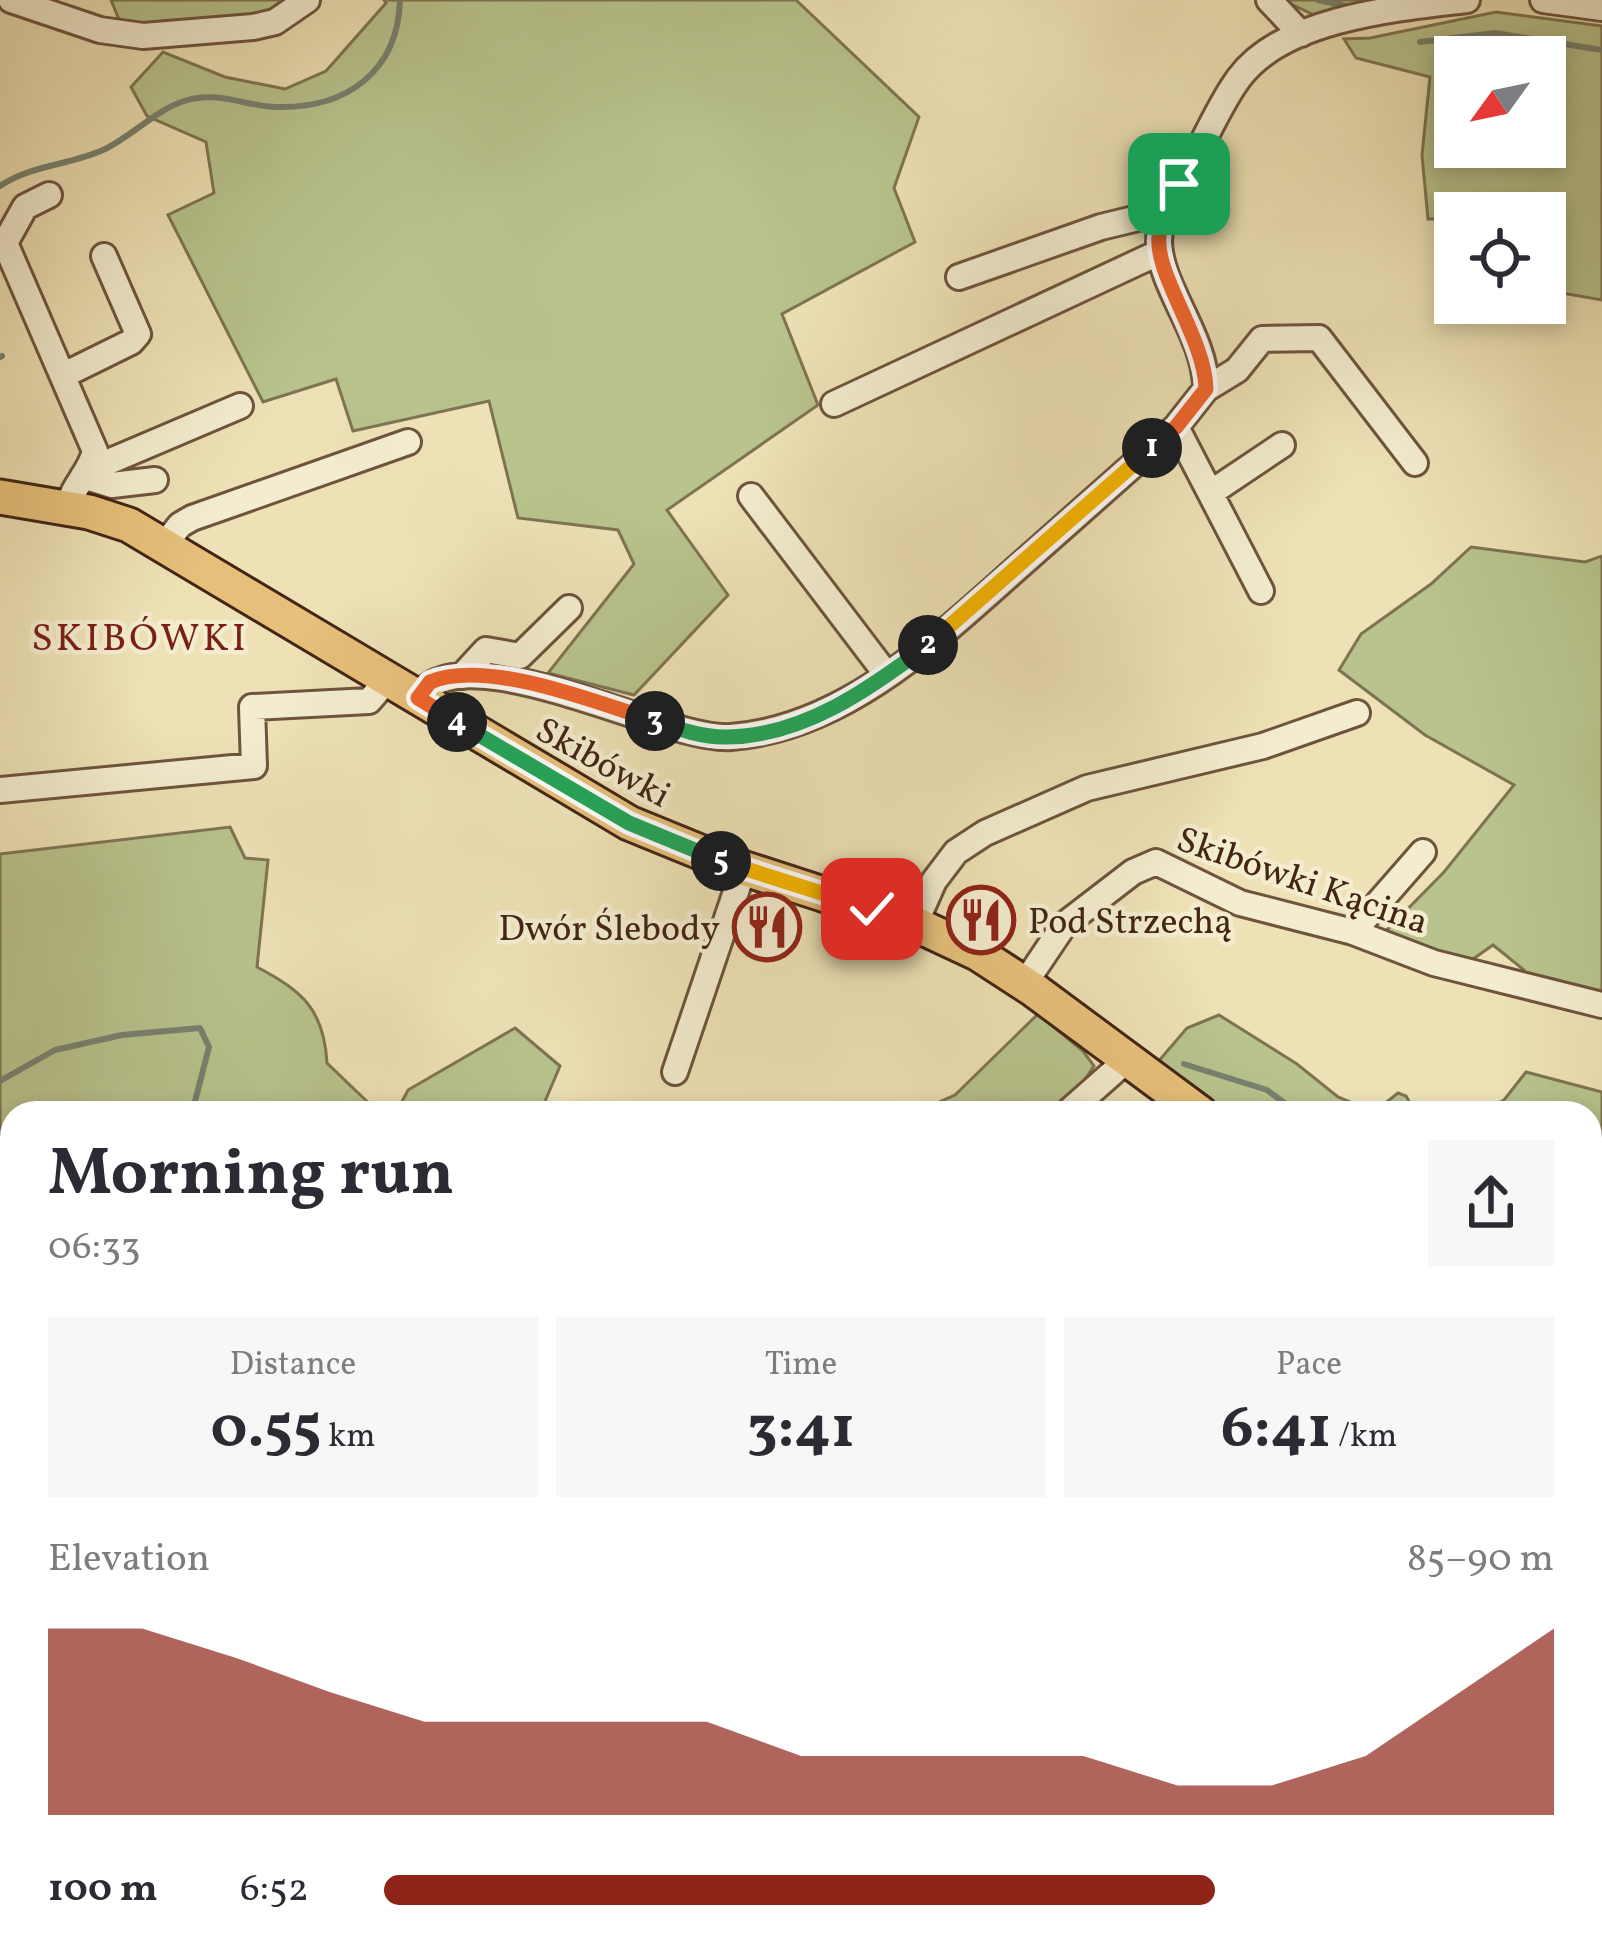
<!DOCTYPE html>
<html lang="en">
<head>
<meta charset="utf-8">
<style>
  body { margin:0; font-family:Vollkorn,serif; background:#f7f7f7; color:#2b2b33; height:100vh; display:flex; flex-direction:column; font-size:45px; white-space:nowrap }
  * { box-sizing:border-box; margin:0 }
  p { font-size:39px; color:#7c7c81 }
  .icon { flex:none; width:66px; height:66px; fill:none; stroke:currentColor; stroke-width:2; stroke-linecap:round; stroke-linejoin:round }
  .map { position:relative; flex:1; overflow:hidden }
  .side { position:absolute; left:0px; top:1101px; width:1602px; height:858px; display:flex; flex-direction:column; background:#fff; border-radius:36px 36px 0 0; box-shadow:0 6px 18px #0003 }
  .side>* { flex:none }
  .needle { width:78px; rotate:237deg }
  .controls { position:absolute; left:1434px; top:36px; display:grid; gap:24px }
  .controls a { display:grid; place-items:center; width:132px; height:132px; border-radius:0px; background:#fff; box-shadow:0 6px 18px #0003; font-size:60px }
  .pin { position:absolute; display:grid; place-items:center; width:102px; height:102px; color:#fff; margin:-51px; border-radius:24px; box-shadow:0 6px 18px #0006 }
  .km { position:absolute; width:60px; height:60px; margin:-30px; border-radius:50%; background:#222; color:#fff; font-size:33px; line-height:60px; text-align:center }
  .round { display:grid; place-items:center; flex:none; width:126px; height:126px; border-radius:0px; background:#f7f7f7 }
  .headline { display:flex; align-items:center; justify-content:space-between; height:204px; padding:0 48px }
  h1 { font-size:66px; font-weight:700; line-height:90px }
  .metrics { display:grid; grid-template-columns:repeat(3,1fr); gap:18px; height:204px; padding:12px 48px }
  .metrics div { display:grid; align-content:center; border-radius:0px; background:#f7f7f7; text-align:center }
  .metrics b { font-size:60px; font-weight:700 }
  .metrics small { font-size:33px; font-weight:400 }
  .metrics p { font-size:33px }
  .chart { height:336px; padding:24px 48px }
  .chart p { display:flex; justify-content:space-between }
  .chart svg { width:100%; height:216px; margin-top:12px; fill:#8f2418; opacity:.7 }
  ul { padding:0 48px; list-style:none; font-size:39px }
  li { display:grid; grid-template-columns:192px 144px 1fr; align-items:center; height:90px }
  li i { height:30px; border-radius:15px; background:#8f2418 }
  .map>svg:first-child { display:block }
  .green { fill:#b8c38d; stroke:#7e7451; stroke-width:3; fill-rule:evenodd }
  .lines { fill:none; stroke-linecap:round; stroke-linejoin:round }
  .stream { stroke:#77816f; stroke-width:6 }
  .minor-casing { stroke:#6e543d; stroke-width:30 }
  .major-casing { stroke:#432515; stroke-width:39 }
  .minor { stroke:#f3eccf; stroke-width:24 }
  .major { stroke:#e6c07a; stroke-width:33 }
  .split-1-casing { stroke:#fff; stroke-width:24 }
  .split-2-casing { stroke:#fff; stroke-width:24 }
  .split-3-casing { stroke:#fff; stroke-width:24 }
  .split-4-casing { stroke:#fff; stroke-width:24 }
  .split-5-casing { stroke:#fff; stroke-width:24 }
  .split-6-casing { stroke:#fff; stroke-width:24 }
  .split-1 { stroke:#f0652b; stroke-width:15 }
  .split-2 { stroke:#f5b400; stroke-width:15 }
  .split-3 { stroke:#22a559; stroke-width:15 }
  .split-4 { stroke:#f0652b; stroke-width:15 }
  .split-5 { stroke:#22a559; stroke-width:15 }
  .split-6 { stroke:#f5b400; stroke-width:15 }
  .labels { text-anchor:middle; stroke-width:9; stroke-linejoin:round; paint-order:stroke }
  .street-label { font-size:36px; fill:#432515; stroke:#f3eccf }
  .poi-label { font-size:36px; fill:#432515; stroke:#f3eccf; text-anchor:start }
  .neighbourhood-label { font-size:39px; letter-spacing:3px; fill:#7a1f14; stroke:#f3eccf }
</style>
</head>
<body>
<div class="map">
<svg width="1602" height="1959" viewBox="0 0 1602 1959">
  <rect width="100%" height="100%" fill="#ede1b5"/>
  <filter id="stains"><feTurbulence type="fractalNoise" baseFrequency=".00167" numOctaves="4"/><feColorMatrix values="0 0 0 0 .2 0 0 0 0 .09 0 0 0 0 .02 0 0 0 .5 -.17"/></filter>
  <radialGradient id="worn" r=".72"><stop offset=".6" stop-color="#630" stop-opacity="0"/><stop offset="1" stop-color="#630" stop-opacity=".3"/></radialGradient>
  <!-- green -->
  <path class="green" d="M111 0H298L272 17 122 27Z
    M384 0H796L919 117 894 188 915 242 782 314 818 405 667 510 728 595 634 695 548 673 634 564 618 530 518 518 489 401 353 431 336 379 263 402 168 215 214 193 206 142 147 116 131 87 163 52 225 77 285 89 326 71 386 3Z
    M1282 0H1441L1329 22Z
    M1496 12 1602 26V300L1550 291 1545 271V213H1455V219H1428L1422 155 1430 77 1356 58 1344 39 1370 38ZM1455 57H1545V147H1455Z
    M1471 547 1585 562 1602 556V1000L1525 982 1524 970 1493 945 1466 964 1384 933 1444 872 1514 785 1425 735 1339 670 1361 634 1431 584Z
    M230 827 245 858 268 860 257 967C302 991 324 1009 327 1063L379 1113H12V1352L0 1349V854Z
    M1038 1014 1083 1051 1094 1066 1071 1100 1069 1113H914L955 1095Z
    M1219 1015 1297 1064 1338 1097 1374 1112 1398 1093 1406 1096 1414 1110 1429 1113H1218L1157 1063 1187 1028Z
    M515 1028 560 1066 540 1113H396L408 1090Z
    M1526 1072 1602 1092V1164L1590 1160V1113H1479L1504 1100Z
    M139 1947H186L197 1955 195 1959H129Z
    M945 1947H1413L1426 1959H926Z"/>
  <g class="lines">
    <!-- stream -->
    <path class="stream" d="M1318 0 1351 7
      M1420 42 1495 33 1602 50
      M0 186C30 165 72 165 105 149 132 136 156 110 184 101 216 90 245 106 276 107 346 109 398 72 400 0
      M0 357 2 356
      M1184 1064 1267 1090 1298 1113
      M0 1081 55 1050 122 1035 200 1028 209 1047 192 1113
      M1590 1146H1602
      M1363 1947 1383 1959
      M971 1959 979 1947
      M1142 1959 1150 1947"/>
    <defs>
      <path id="minor" d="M11 0 100 30 143 36 253 27 275 22 307 0
        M1269 0 1301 34
        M1543 0 1602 8
        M49 195 25 207 5 243 95 451C90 473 72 486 68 508
        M959 277 1101 227 1167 211
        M64 375 131 342 138 334 104 256
        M1206 389 1237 370 1262 339 1319 338 1415 463
        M834 404 1160 252
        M1176 427 1261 591
        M87 471 240 406
        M83 476 112 485 155 480
        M1212 492 1282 445
        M751 496 887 675
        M165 544 180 525 192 518 408 442
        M462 676 486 650 520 656 569 608
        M418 698C460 628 665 742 731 737 848 728 941 635 1025 561 1075 517 1125 472 1176 427L1206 389C1206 336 1160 288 1159 242 1159 213 1181 182 1194 158 1209 132 1221 102 1239 78 1283 18 1398 8 1467 0
        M0 790 254 766 252 707 369 701 388 679
        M915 924 934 881 956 852 985 833 1087 788 1263 746 1357 713
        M1353 932 1423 852
        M1025 983 1064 925 1133 872 1156 862 1240 903 1353 932 1434 963 1602 1005
        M675 1072 744 868
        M1067 1113 1128 1059
        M1590 1461 1602 1448
        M1602 1684 1590 1710 1602 1721
        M0 1844 12 1842
        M1590 1846 1602 1860
        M560 1947 562 1959
        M683 1947 686 1959
        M884 1947 897 1959
        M303 1959 308 1947
        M1553 1959 1555 1947"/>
      <path id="major" d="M0 497 89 512 129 525 629 823 727 863 915 924 977 953 1034 990 1200 1113
        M1590 1299 1602 1304"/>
    </defs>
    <!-- minor casing -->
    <use href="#minor" class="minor-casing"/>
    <!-- major casing -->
    <use href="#major" class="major-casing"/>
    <!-- minor -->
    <use href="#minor" class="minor"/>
    <!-- major -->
    <use href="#major" class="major"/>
  </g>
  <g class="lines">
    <defs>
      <path id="split-1" d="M1152 448 1176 427 1206 389C1205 339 1155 275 1159 237 1160 219 1172 200 1179 184"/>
      <path id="split-2" d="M928 645 1152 448"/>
      <path id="split-3" d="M655 721C678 729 704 738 728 737 803 736 870 689 928 645"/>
      <path id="split-4" d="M457 722 418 698 430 682C487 658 598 703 655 721"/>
      <path id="split-5" d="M457 722 629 823 721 861"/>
      <path id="split-6" d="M721 861 872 909"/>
    </defs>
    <!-- split-1 casing -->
    <use href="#split-1" class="split-1-casing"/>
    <!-- split-2 casing -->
    <use href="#split-2" class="split-2-casing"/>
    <!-- split-3 casing -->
    <use href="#split-3" class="split-3-casing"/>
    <!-- split-4 casing -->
    <use href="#split-4" class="split-4-casing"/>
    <!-- split-5 casing -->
    <use href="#split-5" class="split-5-casing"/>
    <!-- split-6 casing -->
    <use href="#split-6" class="split-6-casing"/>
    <!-- split-1 -->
    <use href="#split-1" class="split-1"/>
    <!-- split-2 -->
    <use href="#split-2" class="split-2"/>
    <!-- split-3 -->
    <use href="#split-3" class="split-3"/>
    <!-- split-4 -->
    <use href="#split-4" class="split-4"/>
    <!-- split-5 -->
    <use href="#split-5" class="split-5"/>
    <!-- split-6 -->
    <use href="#split-6" class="split-6"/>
  </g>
  <!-- icons -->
  <defs>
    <symbol id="restaurant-ring" viewBox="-11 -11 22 22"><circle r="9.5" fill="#f3eccf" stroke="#8f2418" stroke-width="1.5"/><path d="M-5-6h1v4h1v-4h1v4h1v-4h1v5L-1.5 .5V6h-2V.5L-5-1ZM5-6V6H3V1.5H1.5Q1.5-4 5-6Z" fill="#8f2418"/></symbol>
  </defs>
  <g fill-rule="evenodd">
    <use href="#restaurant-ring" x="943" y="882" width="76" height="76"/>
    <use href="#restaurant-ring" x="729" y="889" width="76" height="76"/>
  </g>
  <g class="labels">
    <!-- street labels -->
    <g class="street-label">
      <text transform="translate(604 761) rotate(29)" y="13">Skibówki</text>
      <text transform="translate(1303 879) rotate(19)" y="13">Skibówki Kącina</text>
    </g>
    <!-- poi labels -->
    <g class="poi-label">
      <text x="1028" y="933">Pod Strzechą</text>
      <text x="720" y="940" text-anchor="end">Dwór Ślebody</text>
    </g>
    <!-- neighbourhood labels -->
    <g class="neighbourhood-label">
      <text x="140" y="650">SKIBÓWKI</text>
    </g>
  </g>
  <rect width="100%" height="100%" filter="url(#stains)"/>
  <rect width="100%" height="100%" fill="url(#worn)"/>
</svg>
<div class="controls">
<a><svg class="needle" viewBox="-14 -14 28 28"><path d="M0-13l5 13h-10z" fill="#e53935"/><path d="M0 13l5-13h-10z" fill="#7c7c81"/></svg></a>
<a><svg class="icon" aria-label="locate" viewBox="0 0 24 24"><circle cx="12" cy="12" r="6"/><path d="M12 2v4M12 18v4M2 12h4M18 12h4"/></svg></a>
</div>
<div class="pin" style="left:1179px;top:184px;background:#1e9e55"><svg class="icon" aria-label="arrive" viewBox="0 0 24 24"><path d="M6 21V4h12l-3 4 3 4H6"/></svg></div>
<div class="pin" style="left:872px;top:909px;background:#d93025"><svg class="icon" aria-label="check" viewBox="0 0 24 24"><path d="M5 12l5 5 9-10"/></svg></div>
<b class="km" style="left:1152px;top:448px">1</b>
<b class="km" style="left:928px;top:645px">2</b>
<b class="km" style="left:655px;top:721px">3</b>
<b class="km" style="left:457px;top:722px">4</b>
<b class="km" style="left:721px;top:861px">5</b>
<section class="side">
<div class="headline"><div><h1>Morning run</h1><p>06:33</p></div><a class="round"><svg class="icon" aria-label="share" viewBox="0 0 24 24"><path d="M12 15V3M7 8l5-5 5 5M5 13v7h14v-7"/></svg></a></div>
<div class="metrics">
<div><p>Distance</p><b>0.55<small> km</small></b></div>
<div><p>Time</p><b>3:41</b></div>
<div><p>Pace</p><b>6:41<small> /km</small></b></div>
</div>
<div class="chart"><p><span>Elevation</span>85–90 m</p>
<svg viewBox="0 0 160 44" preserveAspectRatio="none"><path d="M0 44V6L10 6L20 12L30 19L40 25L50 25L60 25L70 25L80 32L90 32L100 32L110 32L120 38L130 38L140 32L150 19L160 6V44z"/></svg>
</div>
<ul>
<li><b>100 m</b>6:52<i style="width:71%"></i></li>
</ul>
</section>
</div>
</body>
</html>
